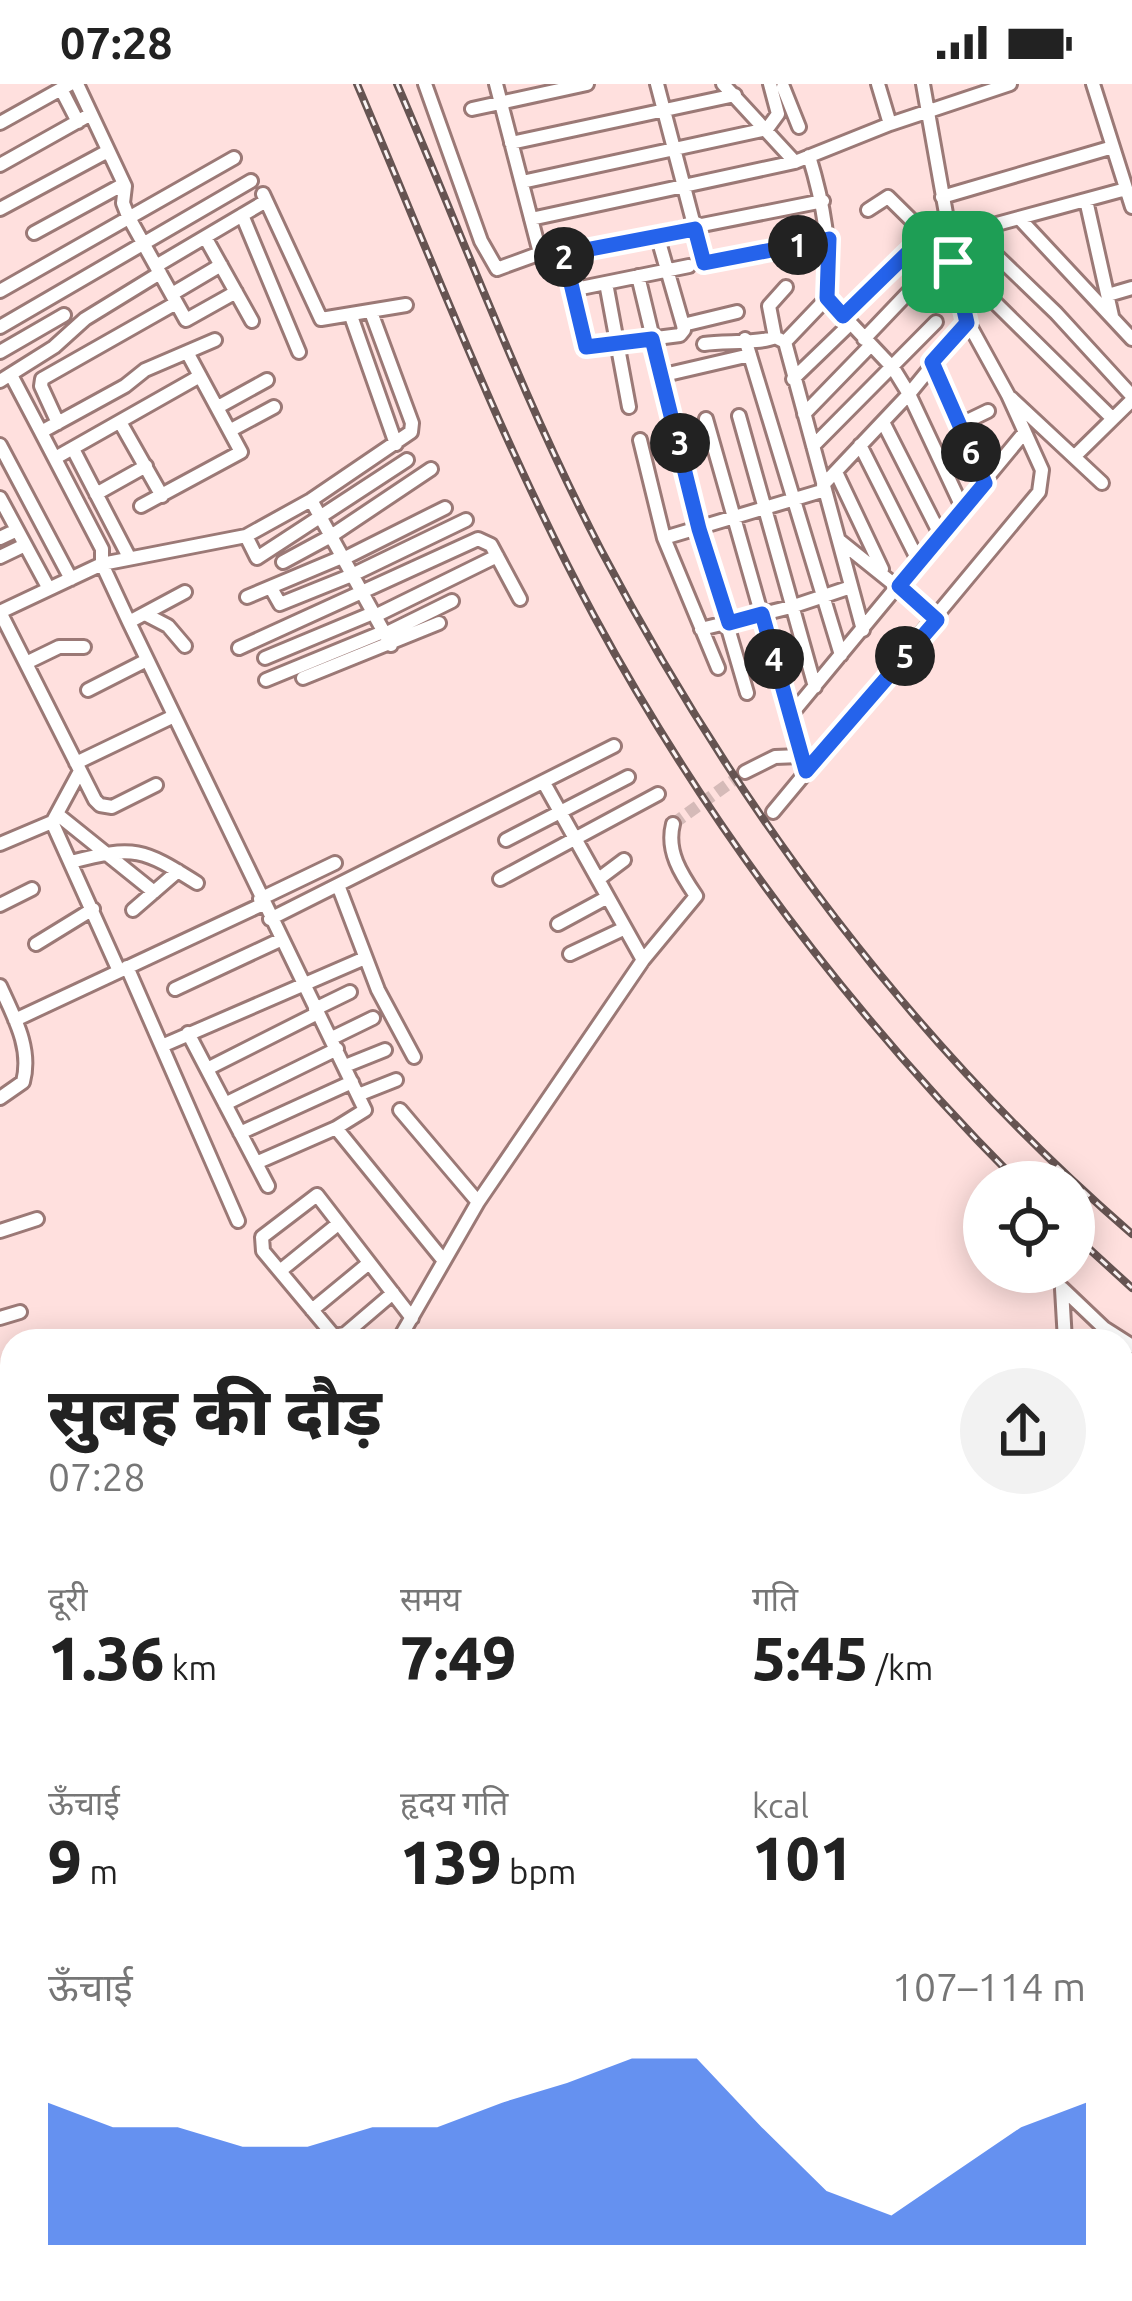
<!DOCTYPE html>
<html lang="hi">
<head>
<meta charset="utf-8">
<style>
  body { margin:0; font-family:Ubuntu,"Noto Sans Devanagari",sans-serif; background:#f2f2f2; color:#222; height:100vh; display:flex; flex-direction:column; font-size:45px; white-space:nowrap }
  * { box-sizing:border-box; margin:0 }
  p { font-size:39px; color:#767676 }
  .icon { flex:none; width:66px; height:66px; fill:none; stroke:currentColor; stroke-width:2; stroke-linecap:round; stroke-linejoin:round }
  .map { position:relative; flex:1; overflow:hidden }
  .sheet { position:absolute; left:0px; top:1245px; width:1134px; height:972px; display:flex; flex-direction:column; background:#fff; border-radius:36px 36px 0 0; box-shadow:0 6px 30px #0003 }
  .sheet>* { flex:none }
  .tools { position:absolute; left:963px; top:1077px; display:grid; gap:24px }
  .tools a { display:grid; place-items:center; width:132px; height:132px; border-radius:50%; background:#fff; box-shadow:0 6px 30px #0003; font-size:60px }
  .pin { position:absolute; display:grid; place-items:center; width:102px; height:102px; color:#fff; margin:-51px; border-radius:24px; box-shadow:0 6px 18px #0006 }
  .km { position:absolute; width:60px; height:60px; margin:-30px; border-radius:50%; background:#222; color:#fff; font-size:33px; line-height:60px; text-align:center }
  .round { display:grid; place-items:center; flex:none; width:126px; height:126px; border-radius:63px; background:#f2f2f2 }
  .headline { display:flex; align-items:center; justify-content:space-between; height:204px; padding:0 48px }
  h1 { font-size:66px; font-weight:800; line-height:90px }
  .figures { display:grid; grid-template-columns:repeat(3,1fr); gap:18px; height:204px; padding:12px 48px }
  .figures div { display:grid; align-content:center }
  .figures b { font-size:60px; font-weight:800 }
  .figures small { font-size:33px; font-weight:400 }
  .figures p { font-size:33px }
  .chart { height:336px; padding:24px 48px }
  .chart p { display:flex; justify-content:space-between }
  .chart svg { width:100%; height:216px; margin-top:12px; fill:#2563eb; opacity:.7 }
  .status { display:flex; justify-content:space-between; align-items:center; height:84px; padding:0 60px; background:#fff; direction:ltr }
  .status svg { height:33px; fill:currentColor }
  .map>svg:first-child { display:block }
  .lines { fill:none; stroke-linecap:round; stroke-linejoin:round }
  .minor-tunnel { stroke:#d5bab8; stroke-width:12; stroke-dasharray:12 6; stroke-linecap:butt }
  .minor-casing { stroke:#9b7976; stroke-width:18 }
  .minor { stroke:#fff; stroke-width:12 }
  .rail-casing { stroke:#665452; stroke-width:8 }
  .rail { stroke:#fbf3f3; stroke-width:3; stroke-dasharray:9; stroke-linecap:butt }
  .route-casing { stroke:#fff; stroke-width:24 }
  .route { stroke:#2563eb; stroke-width:15 }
</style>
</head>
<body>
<div class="status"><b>07:28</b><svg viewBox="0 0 49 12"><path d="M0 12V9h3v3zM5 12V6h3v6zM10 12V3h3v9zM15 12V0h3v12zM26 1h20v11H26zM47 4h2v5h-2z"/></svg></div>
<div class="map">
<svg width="1132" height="2217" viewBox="0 0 1132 2217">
  <rect width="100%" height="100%" fill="#ffe0de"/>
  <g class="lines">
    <!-- minor-tunnel -->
    <path class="minor-tunnel" d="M673 740 745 688"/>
    <defs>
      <path id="minor" d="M77 0 125 102 123 119 128 132 186 236 236 208
        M425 0 481 157 497 185 538 170
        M496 0 541 173 823 117
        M657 0 704 179 829 155
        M723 0 795 78
        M878 0 890 40
        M1093 0 1132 123
        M783 3 799 43
        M61 5 78 38
        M472 25 587 0
        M0 39 70 0
        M511 59 735 11
        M809 72C824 121 831 163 827 214L893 284 909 310 963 425
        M0 81 91 30
        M522 98 767 45 778 30 770 0
        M263 110 321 235 406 221
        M942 113 1113 63
        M1086 116 1112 232
        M0 125 108 67
        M868 126 888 113 1112 334
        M242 131 299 268
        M1019 134 1132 255
        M531 135 795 78 890 40 1010 0
        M972 148 1056 229 1132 312
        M34 149 124 100
        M205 153 252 237
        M949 153 1126 105
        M564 170 586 263 680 251 684 246 683 241 657 151
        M156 182 266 117
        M638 192 699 445 747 609
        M606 199 629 323
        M571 206 689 182
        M0 207 234 74
        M172 210 221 181
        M1108 211 1132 204
        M351 232 396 360
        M843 232 926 151
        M683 241 737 228
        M0 243 251 97
        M775 253 769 222 786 203
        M745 255 841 571
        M864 255 945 170
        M785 258 863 546
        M704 260C724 257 760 260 775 253L785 258 827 214
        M0 268 64 231
        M932 278 985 399
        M11 291 41 348 125 302 145 286 215 256
        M664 291 750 271
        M793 295 850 240
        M0 297 54 263 85 235 160 189
        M1011 314 1102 399
        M218 323 267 296
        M804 330 871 261
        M739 332 815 603
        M706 335 806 687
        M120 338 162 412
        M883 338 941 452
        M58 339 41 302 42 295 176 219
        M959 341 988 327
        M231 346 274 323
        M41 348 102 465V480L129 538 365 1026 336 1044 256 1079
        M640 356 664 454 718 584
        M0 361 71 495
        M860 361 919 478
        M813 362 936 238
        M73 365 129 473
        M1075 372 1132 316
        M57 373 200 292
        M836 388 882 485
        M823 401 909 310 967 239
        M96 410 146 382
        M0 414 49 505
        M311 416 391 561
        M141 422 241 368 187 268
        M246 452 257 474 407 376
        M0 454 17 446
        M664 454 825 406
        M840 457 937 535
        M0 473 25 461
        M343 475 445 424
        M283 478 331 452 431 385
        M271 504 280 520 352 491 466 436
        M247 513 342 473
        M145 530 168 542 185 562
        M375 532 497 472
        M129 538 185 508
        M701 545 791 523 851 503
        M385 550 452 517
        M239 564 478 455 491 461 520 515
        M265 574 373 529
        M26 579 59 563H84
        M303 594 439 539
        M266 596 383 548
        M88 606 147 576
        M789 633 1024 349
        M76 679 174 632
        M745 688 775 673 800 672
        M544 699 643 876
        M156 701 112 723 100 721 95 716 0 528 102 480 246 452 311 416 411 348 412 339 371 228
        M773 728 1039 408 1042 386 1008 311 964 231 923 0
        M57 730 154 808
        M53 737 80 687
        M506 756 628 693
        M0 760 52 738 119 887
        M71 778C135 761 143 765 197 799
        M600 794 624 776
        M500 795 658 710
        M338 801 378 906 414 973
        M260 815 335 779
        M0 821 32 805
        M133 826 178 787
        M270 835 614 662
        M558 840 606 814
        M36 860 93 825
        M570 870 623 845
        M127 883 238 1137
        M0 902C14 933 32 964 23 998L0 1014
        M175 905 280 856
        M315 925 350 908
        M15 936 263 820
        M188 949 268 1102
        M332 954 373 934
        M164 961 365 874
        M345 982 385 966
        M207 985 318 929
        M358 1011 396 996
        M225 1020 337 965
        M400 1026 478 1118
        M336 1044 444 1177
        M240 1049 352 998
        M0 1147 37 1135
        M280 1187 338 1140
        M1062 1204 1104 1244 1132 1262
        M1062 1205 1065 1257
        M393 1209 345 1250 334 1252 263 1167 262 1153 317 1111 412 1234
        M312 1226 369 1179
        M0 1234 20 1228
        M398 1257 478 1118 643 876 696 812C681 790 666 767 673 740
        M0 1319 12 1315
        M0 1362 12 1359
        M0 1410 12 1407
        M0 1454 12 1451
        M1122 1488 1132 1494
        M0 1505 12 1501
        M1122 1535 1132 1531
        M1123 1568 1132 1564
        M1122 1779 1132 1776
        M0 1782 12 1770
        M1122 1833 1132 1829
        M1123 1885 1132 1911
        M0 1886 12 1878
        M1122 1948 1132 1945
        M0 2015 12 2008
        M1122 2018 1132 2015
        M0 2057 12 2076
        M1122 2075 1132 2071
        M0 2178 12 2174
        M331 2205 332 2217
        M348 2205V2217
        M499 2217 537 2205
        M691 2217 729 2205"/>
    </defs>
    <!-- minor casing -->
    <use href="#minor" class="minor-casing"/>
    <!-- minor -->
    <use href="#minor" class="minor"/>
    <defs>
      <path id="rail" d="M357 0C433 178 502 361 594 532 707 741 850 929 1018 1098
        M397 0C464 155 523 316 601 466 737 724 911 959 1132 1150
        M1074 1151 1132 1204"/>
    </defs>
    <!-- rail casing -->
    <use href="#rail" class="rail-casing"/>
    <!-- rail -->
    <use href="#rail" class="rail"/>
  </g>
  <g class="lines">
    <defs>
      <path id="route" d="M695 145 704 179 829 155 827 214 843 232 926 151 953 178 967 239 932 278 985 399 899 502 937 536 806 687 762 530 729 539 699 445 652 255 586 263 564 170Z"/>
    </defs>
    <!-- route casing -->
    <use href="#route" class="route-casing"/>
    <!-- route -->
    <use href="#route" class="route"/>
  </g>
</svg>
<div class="tools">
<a><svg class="icon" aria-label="locate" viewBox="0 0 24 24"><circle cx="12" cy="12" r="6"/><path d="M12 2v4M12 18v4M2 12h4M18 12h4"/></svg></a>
</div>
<div class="pin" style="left:953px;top:178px;background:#1e9e55"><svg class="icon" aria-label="arrive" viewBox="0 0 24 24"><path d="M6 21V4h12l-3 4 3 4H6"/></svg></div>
<b class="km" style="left:798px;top:161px">1</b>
<b class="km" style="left:564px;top:173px">2</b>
<b class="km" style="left:680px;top:359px">3</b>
<b class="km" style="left:774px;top:575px">4</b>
<b class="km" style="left:905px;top:572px">5</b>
<b class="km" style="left:971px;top:368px">6</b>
<section class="sheet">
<div class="headline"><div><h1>सुबह की दौड़</h1><p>07:28</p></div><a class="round"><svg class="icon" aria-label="share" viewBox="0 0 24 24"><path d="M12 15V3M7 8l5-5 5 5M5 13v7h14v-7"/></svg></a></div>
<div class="figures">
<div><p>दूरी</p><b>1.36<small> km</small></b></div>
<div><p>समय</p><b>7:49</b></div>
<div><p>गति</p><b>5:45<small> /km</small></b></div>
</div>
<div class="figures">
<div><p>ऊँचाई</p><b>9<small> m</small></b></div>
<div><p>हृदय गति</p><b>139<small> bpm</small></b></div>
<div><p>kcal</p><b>101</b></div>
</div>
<div class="chart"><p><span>ऊँचाई</span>107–114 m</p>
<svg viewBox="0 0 160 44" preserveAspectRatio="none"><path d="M0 44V15L10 20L20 20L30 24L40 24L50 20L60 20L70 15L80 11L90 6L100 6L110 20L120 33L130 38L140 29L150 20L160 15V44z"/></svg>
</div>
</section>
</div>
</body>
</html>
